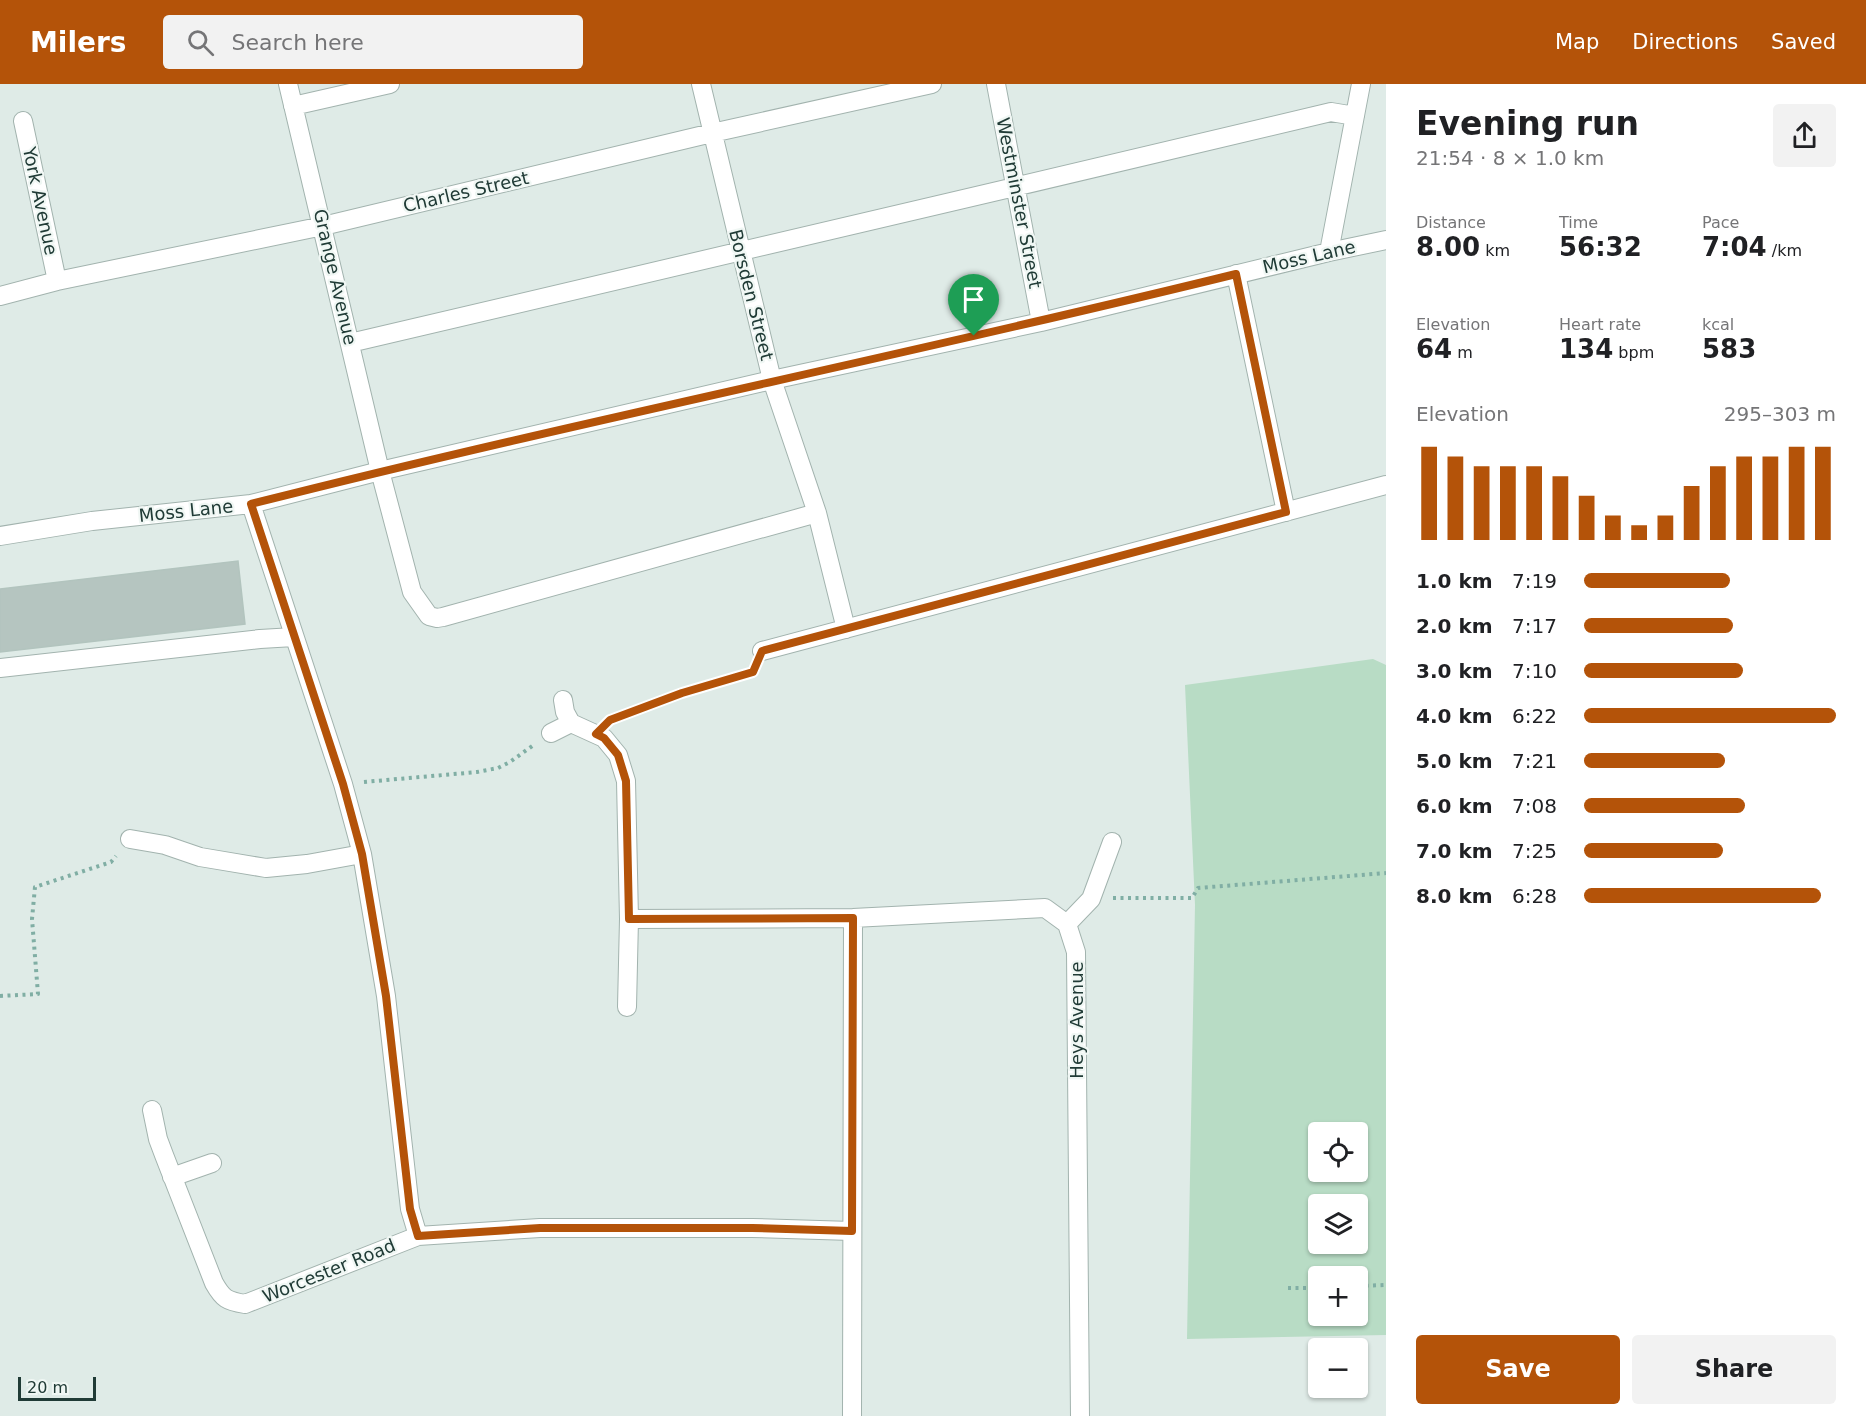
<!DOCTYPE html>
<html lang="en">
<head>
<meta charset="utf-8">
<style>
  body { margin:0; font-family:"DejaVu Sans",sans-serif; background:#f2f2f2; color:#202124; height:100vh; display:flex; flex-direction:column; font-size:22px; white-space:nowrap }
  * { box-sizing:border-box; margin:0 }
  p { font-size:20px; color:#757577 }
  .icon { flex:none; width:33px; height:33px; fill:none; stroke:currentColor; stroke-width:2; stroke-linecap:round; stroke-linejoin:round }
  .map { position:relative; flex:1; overflow:hidden }
  .details { display:flex; flex-direction:column; background:#fff; width:480px }
  .details>* { flex:none }
  .controls { position:absolute; left:1308px; top:1038px; display:grid; gap:12px }
  .controls a { display:grid; place-items:center; width:60px; height:60px; border-radius:6px; background:#fff; box-shadow:0 2px 4px #0004; font-size:30px }
  .scale { position:absolute; left:18px; bottom:15px; width:78px; box-sizing:border-box; padding-left:6px; border:3px solid #203b36; border-top:0; font-size:16px; line-height:21px; white-space:nowrap; color:#203b36; -webkit-text-stroke:4px #f0f7f4; paint-order:stroke }
  .pin { position:absolute; display:grid; place-items:center; width:51px; height:51px; color:#fff; margin:-62px -26px; border-radius:50% 50% 50% 0; rotate:-45deg; box-shadow:0 0 6px #0007 }
  .pin .icon { rotate:45deg }
  .round { display:grid; place-items:center; flex:none; width:63px; height:63px; border-radius:6px; background:#f2f2f2 }
  .head { display:flex; align-items:center; justify-content:space-between; height:102px; padding:0 30px }
  h1 { font-size:33px; font-weight:800; line-height:45px }
  .figures { display:grid; grid-template-columns:repeat(3,1fr); gap:9px; height:102px; padding:6px 30px }
  .figures div { display:grid; align-content:center }
  .figures b { font-size:26px; font-weight:800 }
  .figures small { font-size:16px; font-weight:400 }
  .figures p { font-size:16px }
  .chart { height:168px; padding:12px 30px }
  .chart p { display:flex; justify-content:space-between }
  .chart svg { width:100%; height:108px; margin-top:6px; stroke:#b45309; stroke-width:6 }
  .cta { display:flex; gap:12px; margin-top:auto; padding:12px 30px }
  .cta a { flex:1; height:69px; border-radius:6px; background:#b45309; color:#fff; font-size:24px; font-weight:800; line-height:69px; text-align:center }
  .cta a+a { background:#f2f2f2; color:#202124 }
  ul { padding:0 30px; list-style:none; font-size:20px }
  li { display:grid; grid-template-columns:96px 72px 1fr; align-items:center; height:45px }
  li i { height:15px; border-radius:8px; background:#b45309 }
  header { display:flex; align-items:center; gap:36px; box-sizing:border-box; height:84px; padding:0 30px; background:#b45309; color:#fff }
  header strong { font-size:28px }
  nav { display:flex; gap:33px; margin-inline-start:auto; font-size:21px }
  .search { width:420px; height:54px; background:#f2f2f2; display:flex; align-items:center; gap:15px; box-sizing:border-box; padding:0 21px; border-radius:6px; color:#757577; font-size:22px }
  main { display:flex; flex:1; min-height:0 }
  .map>svg:first-child { display:block }
  .green { fill:#b8dcc5; fill-rule:evenodd }
  .building { fill:#b5c5c0; stroke:#b2c4be; stroke-width:1.5 }
  .lines { fill:none; stroke-linecap:round; stroke-linejoin:round }
  .minor-casing { stroke:#a2b3ae; stroke-width:20 }
  .path { stroke:#80aea4; stroke-width:4; stroke-dasharray:3 4.5; stroke-linecap:butt }
  .minor { stroke:#fff; stroke-width:18 }
  .route-casing { stroke:#fff; stroke-width:12 }
  .route { stroke:#b45309; stroke-width:8 }
  .labels { text-anchor:middle; stroke-width:4.5; stroke-linejoin:round; paint-order:stroke }
  .street-label { font-size:18px; fill:#203b36; stroke:#f0f7f4 }
</style>
</head>
<body>
<header>
<strong>Milers</strong>
<div class="search"><svg class="icon" aria-label="search" viewBox="0 0 24 24"><circle cx="10" cy="10" r="6"/><path d="M15 15l6 6"/></svg>Search here</div>
<nav><a>Map</a><a>Directions</a><a>Saved</a></nav>
</header>
<main>
<div class="map">
<svg width="1386" height="1332" viewBox="0 0 1386 1332">
  <rect width="100%" height="100%" fill="#dfebe7"/>
  <!-- green -->
  <path class="green" d="M1373 575 1386 581V1251L1187 1255 1195 821 1185 601ZM1318 1048H1358V1088H1318ZM1318 1120H1358V1160H1318ZM1318 1192H1358V1232H1318Z"/>
  <!-- building -->
  <path class="building" d="M238 477 245 540 0 568V505Z"/>
  <g class="lines">
    <defs>
      <path id="minor" d="M288 0 380 387 412 508 429 532 437 534 443 533 817 429
        M701 0 772 296 817 429 846 545
        M996 0 1041 238
        M293 22 390 0
        M23 37 57 197
        M1329 168 1361 0
        M1236 190 1286 428
        M0 212 57 197 323 142 712 49 932 0
        M350 259C677 184 1004 105 1331 28L1355 32
        M251 420 343 700 362 770 386 912 410 1125 418 1152
        M0 452 92 437 251 420 380 387 772 296 1041 238 1329 168 1386 156
        M762 567 1386 401
        M0 584 260 555 294 553
        M563 616 565 628 571 639
        M551 649 571 639 604 654 618 671 626 697 629 835 627 923
        M130 755 165 761 200 773 266 784 307 780 362 770
        M629 835 853 834 1045 824 1067 840 1076 868 1080 1332
        M1067 840 1091 815 1112 758
        M152 1026 158 1055 164 1071 214 1199C223 1215 227 1217 245 1220L418 1152 540 1144H752L852 1147
        M172 1093 212 1079
        M852 1332 853 834"/>
    </defs>
    <!-- minor casing -->
    <use href="#minor" class="minor-casing"/>
    <!-- path -->
    <path class="path" d="M614 634 682 609 753 588 754 586
      M364 698 477 688 498 684 510 678 535 660
      M1113 814H1192L1198 804 1386 789
      M0 912 38 910 32 835 35 803 111 778 116 772
      M1358 1202 1386 1201
      M1288 1204H1318"/>
    <!-- minor -->
    <use href="#minor" class="minor"/>
  </g>
  <g class="lines">
    <defs>
      <path id="route" d="M1236 190 1286 428 762 567 753 588 682 609 610 636 596 650 604 654 618 671 626 697 629 835 853 834 852 1147 752 1144H540L418 1152 410 1125 386 912 362 770 343 700 251 420C578 337 908 271 1236 190Z"/>
    </defs>
    <!-- route casing -->
    <use href="#route" class="route-casing"/>
    <!-- route -->
    <use href="#route" class="route"/>
  </g>
  <g class="labels">
    <!-- street labels -->
    <g class="street-label">
      <text transform="translate(466 108) rotate(-13)" y="6">Charles Street</text>
      <text transform="translate(40 117) rotate(78)" y="6">York Avenue</text>
      <text transform="translate(1019 119) rotate(79)" y="6">Westminster Street</text>
      <text transform="translate(1309 173) rotate(-13)" y="6">Moss Lane</text>
      <text transform="translate(335 193) rotate(77)" y="6">Grange Avenue</text>
      <text transform="translate(751 211) rotate(76)" y="6">Borsden Street</text>
      <text transform="translate(186 427) rotate(-6)" y="6">Moss Lane</text>
      <text transform="translate(1077 936) rotate(-90)" y="6">Heys Avenue</text>
      <text transform="translate(329 1187) rotate(-22)" y="6">Worcester Road</text>
    </g>
  </g>
</svg>
<div class="controls">
<a><svg class="icon" aria-label="locate" viewBox="0 0 24 24"><circle cx="12" cy="12" r="6"/><path d="M12 2v4M12 18v4M2 12h4M18 12h4"/></svg></a>
<a><svg class="icon" aria-label="layers" viewBox="0 0 24 24"><path d="M12 4l9 5-9 5-9-5zM3 14l9 5 9-5"/></svg></a>
<a>+</a>
<a>−</a>
</div>
<div class="scale">20 m</div>
<div class="pin" style="left:974px;top:252px;background:#1e9e55"><svg class="icon" aria-label="arrive" viewBox="0 0 24 24"><path d="M6 21V4h12l-3 4 3 4H6"/></svg></div>
</div>
<section class="details">
<div class="head"><div><h1>Evening run</h1><p>21:54 · 8 × 1.0 km</p></div><a class="round"><svg class="icon" aria-label="share" viewBox="0 0 24 24"><path d="M12 15V3M7 8l5-5 5 5M5 13v7h14v-7"/></svg></a></div>
<div class="figures">
<div><p>Distance</p><b>8.00<small> km</small></b></div>
<div><p>Time</p><b>56:32</b></div>
<div><p>Pace</p><b>7:04<small> /km</small></b></div>
</div>
<div class="figures">
<div><p>Elevation</p><b>64<small> m</small></b></div>
<div><p>Heart rate</p><b>134<small> bpm</small></b></div>
<div><p>kcal</p><b>583</b></div>
</div>
<div class="chart"><p><span>Elevation</span>295–303 m</p>
<svg viewBox="0 0 160 44" preserveAspectRatio="none"><path d="M5 44V6M15 44V10M25 44V14M35 44V14M45 44V14M55 44V18M65 44V26M75 44V34M85 44V38M95 44V34M105 44V22M115 44V14M125 44V10M135 44V10M145 44V6M155 44V6"/></svg>
</div>
<ul>
<li><b>1.0 km</b>7:19<i style="width:58%"></i></li>
<li><b>2.0 km</b>7:17<i style="width:59%"></i></li>
<li><b>3.0 km</b>7:10<i style="width:63%"></i></li>
<li><b>4.0 km</b>6:22<i style="width:100%"></i></li>
<li><b>5.0 km</b>7:21<i style="width:56%"></i></li>
<li><b>6.0 km</b>7:08<i style="width:64%"></i></li>
<li><b>7.0 km</b>7:25<i style="width:55%"></i></li>
<li><b>8.0 km</b>6:28<i style="width:94%"></i></li>
</ul>
<div class="cta"><a>Save</a><a>Share</a></div>
</section>
</main>
</body>
</html>
